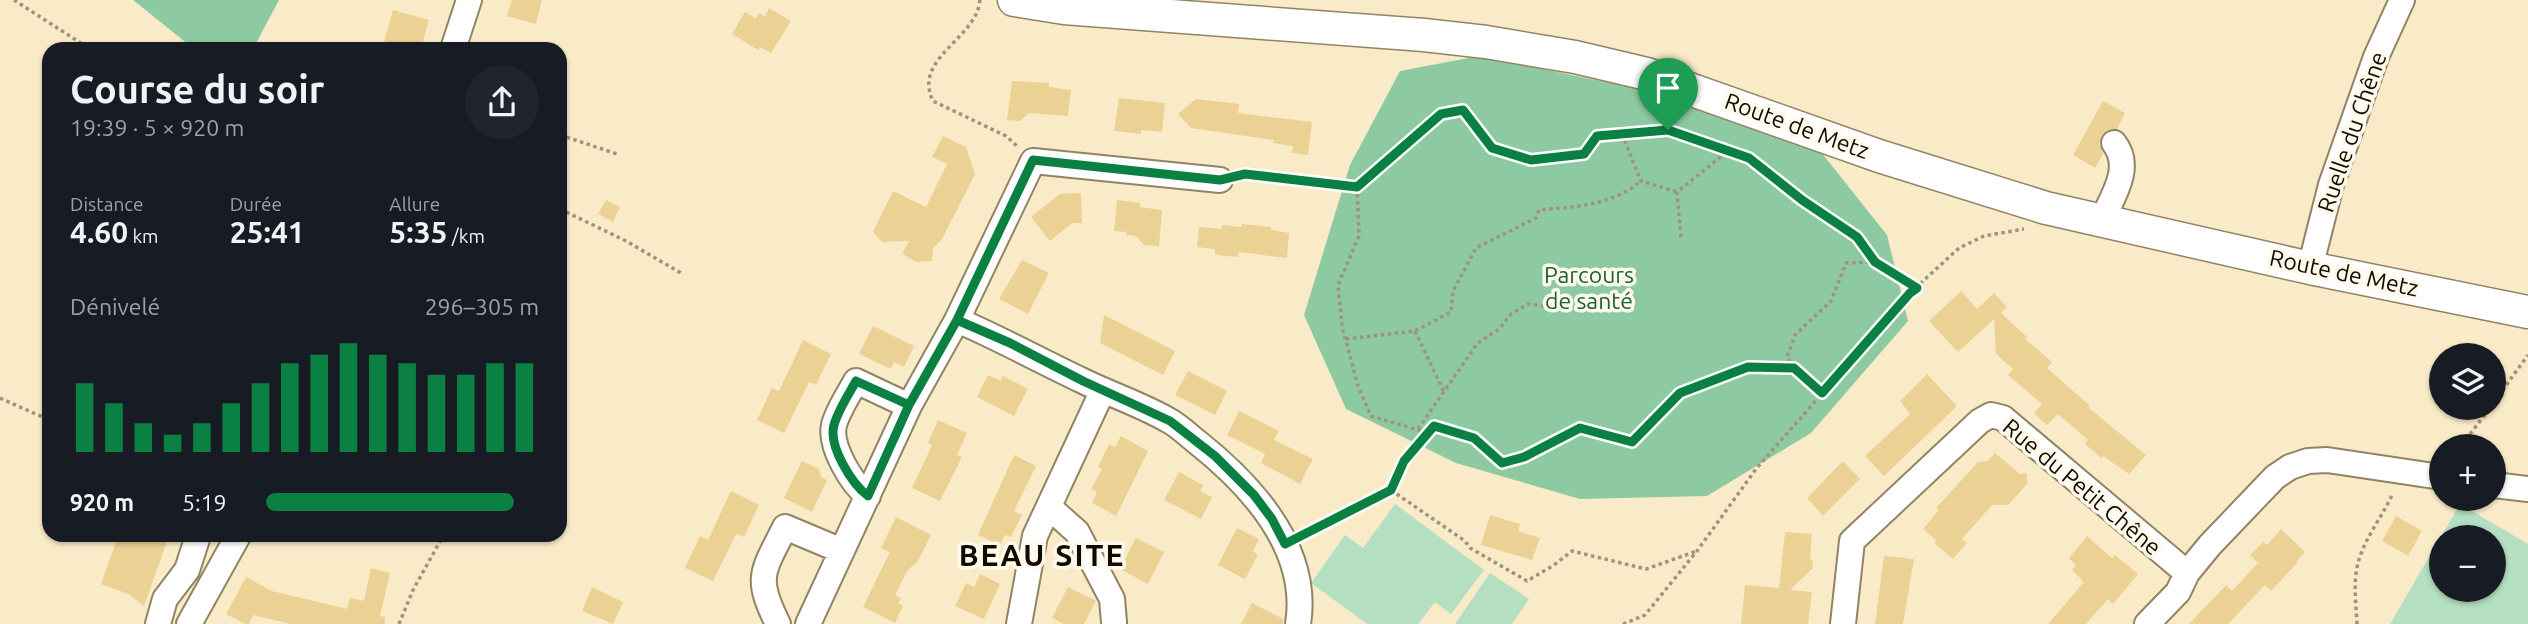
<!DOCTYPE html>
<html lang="fr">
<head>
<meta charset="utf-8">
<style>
  body { margin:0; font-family:Ubuntu,sans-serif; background:#20242c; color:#f1f3f6; height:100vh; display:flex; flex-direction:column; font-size:26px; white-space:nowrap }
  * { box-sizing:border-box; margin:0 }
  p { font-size:23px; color:#9ea1a6 }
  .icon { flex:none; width:38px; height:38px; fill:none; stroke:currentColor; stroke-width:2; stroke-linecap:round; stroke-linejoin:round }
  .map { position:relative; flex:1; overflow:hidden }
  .drawer { position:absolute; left:42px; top:42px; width:525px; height:500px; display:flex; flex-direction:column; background:#171b24; border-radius:21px; box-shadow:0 2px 5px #0004 }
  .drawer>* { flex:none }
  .fabs { position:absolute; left:2429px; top:343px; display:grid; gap:14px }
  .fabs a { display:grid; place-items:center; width:77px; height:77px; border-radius:50%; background:#171b24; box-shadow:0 2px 5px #0004; font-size:35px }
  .pin { position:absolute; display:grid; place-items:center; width:60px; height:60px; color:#fff; margin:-72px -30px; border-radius:50% 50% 50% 0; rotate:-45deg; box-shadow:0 0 7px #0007 }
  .pin .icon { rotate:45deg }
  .round { display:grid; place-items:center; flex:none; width:74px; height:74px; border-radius:37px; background:#20242c }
  .summary { display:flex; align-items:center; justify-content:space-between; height:119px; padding:0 28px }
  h1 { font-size:38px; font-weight:600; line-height:52px }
  .figures { display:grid; grid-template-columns:repeat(3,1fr); gap:10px; height:119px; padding:7px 28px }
  .figures div { display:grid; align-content:center }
  .figures b { font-size:30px; font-weight:600 }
  .figures small { font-size:19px; font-weight:400 }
  .figures p { font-size:19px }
  .chart { height:196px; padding:14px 28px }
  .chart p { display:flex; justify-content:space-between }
  .chart svg { width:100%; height:126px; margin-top:7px; stroke:#0b8043; stroke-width:6 }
  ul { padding:0 28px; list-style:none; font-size:23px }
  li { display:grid; grid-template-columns:112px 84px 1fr; align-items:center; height:52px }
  li i { height:18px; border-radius:9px; background:#0b8043 }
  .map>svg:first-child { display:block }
  .green { fill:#b4dfc0; fill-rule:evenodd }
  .forest { fill:#8ecaa1 }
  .building { fill:#ebd193 }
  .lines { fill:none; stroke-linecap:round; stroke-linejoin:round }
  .minor-casing { stroke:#918464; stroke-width:28 }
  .major-casing { stroke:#918464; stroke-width:35 }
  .path { stroke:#9f947b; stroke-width:3.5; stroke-dasharray:3.5 3.5; stroke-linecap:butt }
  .minor { stroke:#fff; stroke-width:24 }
  .major { stroke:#fff; stroke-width:32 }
  .route-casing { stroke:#fff; stroke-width:14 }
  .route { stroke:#0b8043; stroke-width:9 }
  .labels { text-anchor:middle; stroke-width:7; stroke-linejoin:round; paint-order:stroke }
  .street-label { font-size:23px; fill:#100b02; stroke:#fff9eb }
  .park-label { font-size:23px; fill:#1d5f39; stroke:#fff9eb }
  .district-label { font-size:30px; font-weight:bold; letter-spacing:2px; fill:#100b02; stroke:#fff9eb }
</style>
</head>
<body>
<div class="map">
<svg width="2528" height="624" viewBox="0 0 2528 624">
  <rect width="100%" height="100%" fill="#faebc8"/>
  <!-- green -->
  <path class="green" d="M1395 504 1484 570 1451 614 1435 602 1418 624H1367L1311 583 1345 535 1363 548Z
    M2460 504 2528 544V624H2390ZM2441 537H2494V590H2441Z
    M1490 573 1529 599 1512 624H1455Z"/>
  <!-- forest -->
  <path class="forest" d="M133 0H279L253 49H194Z
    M1479 56 1630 87 1813 142 1887 235 1908 321 1811 433 1707 496 1580 499 1456 463 1346 409 1304 315 1350 165 1400 71Z"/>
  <!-- building -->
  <path class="building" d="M512 0H542L536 24 507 16Z
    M769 8 791 21 771 53 760 47 758 50 732 34 745 12 756 19 759 13 765 17Z
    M393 10 429 20 421 49H411L384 41Z
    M1012 81 1049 83V87L1071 90 1068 116 1029 113 1020 121 1007 120Z
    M1119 98 1165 103 1162 132 1141 130V134L1114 131Z
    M1196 99 1239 104 1238 113 1312 122 1308 155 1292 153 1293 146 1273 143 1274 140 1191 128 1178 114Z
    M2103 101 2125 113 2117 129 2107 130 2101 136 2099 144 2103 154 2095 168 2073 155Z
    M943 136 966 147 975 174 942 239 933 248 932 261 917 262 902 254 909 241 882 242 873 232 893 191 926 207 947 164 932 157Z
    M1081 193 1082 223H1072L1050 241 1031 217 1060 194Z
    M606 200 620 207 613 222 598 214Z
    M1117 200 1140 203V207L1162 210 1159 246 1144 245 1136 236 1126 235V232L1114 231Z
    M1242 224 1271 227V230L1289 233 1287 258 1239 252 1238 257 1224 256 1215 254V249L1197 247 1199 227 1222 229V225L1242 227Z
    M1022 260 1049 273 1028 314 999 299Z
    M1961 291 1977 309 1994 293 2007 307 2001 313 2028 338H2024L2052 362 2047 368 2090 406 2089 408 2146 455 2129 474 2103 456 2101 458 2085 444 2088 440 2058 414 2047 425 2034 413 2042 404 2008 375 2013 369 1996 354 1994 319 1958 352 1929 321Z
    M1104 315 1175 351 1163 375 1100 343Z
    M873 326 914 346 904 367 894 362 891 369 859 354Z
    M803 340 831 354 816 385 809 382 784 433 757 420 772 388 779 391Z
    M1188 371 1227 391 1215 415 1175 395Z
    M1927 374 1957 406 1884 476 1865 456 1910 414 1900 401Z
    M988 375 1001 381 1003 376 1028 389 1014 416 977 397Z
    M1239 411 1279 431 1274 440 1313 459 1300 484 1261 463 1265 454 1227 435Z
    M938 420 967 433 957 455 962 457 940 501 912 488 932 445 928 443Z
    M1121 436 1148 451 1116 516 1092 503 1097 492 1091 489 1102 469 1098 467 1109 444 1115 447Z
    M1995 453 2020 474 2027 473V484L2008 505H1992L1962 539 1967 543 1953 559 1934 543 1937 541 1923 529 1939 510 1936 508 1978 462 1988 461Z
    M1014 455 1036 466 1014 511 1022 515 1011 537 1005 535 1000 545 978 535Z
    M802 461 819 469 821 477 827 480 812 512 784 498Z
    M1843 461 1860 479 1823 516 1807 498Z
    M1179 472 1203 485 1200 491 1212 497 1201 519 1164 500Z
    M731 491 759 505 744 537 736 534 713 581 685 568 700 536 708 540Z
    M1490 515 1520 524 1518 531 1540 538 1532 560 1481 545Z
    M2396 516 2422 531 2408 556 2382 541Z
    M896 517 931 535 918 561 907 571 895 595 901 598 898 603 903 606 895 623 863 607 890 552 881 548Z
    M1237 528 1259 539 1253 551 1258 555 1245 579 1218 565Z
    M2281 529 2305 552 2297 561 2298 562 2271 591 2265 585 2228 624H2189L2226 585 2232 591 2258 563 2250 555 2263 542 2267 545Z
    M1785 532 1812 534 1810 558 1813 562 1812 569 1790 590 1812 592 1808 624H1741L1745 585 1779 588Z
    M118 536H169L144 606 128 594 101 584Z
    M2087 536 2112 558 2115 555 2138 574 2113 604 2108 599 2086 624H2048L2084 582 2072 570 2076 565 2069 558Z
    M1136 538 1164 552 1148 584 1120 569Z
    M1884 556 1914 559 1903 624H1875Z
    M371 568 390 573 380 616 385 617V624H291L253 615 249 624H245L226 614 246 577 272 591 347 609 350 598 364 601Z
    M980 574 1000 584 984 619 955 606 966 583 974 587Z
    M592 587 623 602 613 624 582 611Z
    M1068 587 1096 601 1084 624H1064L1052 618Z
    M1252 603 1283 619V624H1241Z"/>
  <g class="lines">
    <defs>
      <path id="minor" d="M453 49 469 0
        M2102 220C2113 196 2133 167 2114 143
        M2310 268 2331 185 2376 57 2402 0
        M957 320C999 338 1039 360 1081 380 1109 394 1140 404 1168 420 1178 425 1188 435 1197 442 1251 485 1310 549 1298 624
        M2494 485 2528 489
        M868 496C852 484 829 446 834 425 838 410 849 394 856 381L909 406
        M1049 507 1077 532 1112 599 1114 622
        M158 624 165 599 187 570 198 536
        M189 624 238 536
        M778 624C754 576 763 572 785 527L842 551
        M808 624 909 406 957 320 1033 161 1220 180
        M1019 624 1035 536 1103 390
        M1843 624 1852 541 1980 421 1991 415 2003 418 2187 573
        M2147 624 2178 592 2187 573 2210 545 2275 477 2290 467 2308 461 2327 460 2441 477"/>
      <path id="major" d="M1014 0 1064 8 1424 35 1486 42 1575 57 1647 74 1879 156 2046 208 2310 268 2528 312"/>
    </defs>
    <!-- minor casing -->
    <use href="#minor" class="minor-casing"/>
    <!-- major casing -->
    <use href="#major" class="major-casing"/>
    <!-- path -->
    <path class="path" d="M14 0 90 49
      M980 0C979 5 978 12 975 16 960 45 915 64 933 101L1006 136 1018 147
      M1622 134 1641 181 1677 192
      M560 135 617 154
      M1241 175 1357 187 1441 114 1463 110 1491 147 1531 160 1584 154 1597 136 1668 130 1749 158 1802 200 1857 238 1875 262
      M1357 187 1359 236 1338 285 1342 326 1358 386 1371 416 1428 433
      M560 209 626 241 681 273
      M1681 237 1677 192 1727 152
      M1415 331 1444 392
      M1346 339 1415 331 1451 312 1453 291 1476 248 1536 218 1539 210C1575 207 1613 205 1641 181
      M1794 368 1787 357 1795 335 1831 301 1846 263 1875 262 1916 288
      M0 398 49 420
      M2494 402 2528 355
      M1418 429 1477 344 1499 329 1511 314 1528 304 1558 308 1580 300
      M2470 434 2490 408
      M1391 490 1465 541 1470 548 1527 581 1554 565 1572 551 1646 569 1697 551
      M1306 534 1391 490 1404 461 1434 426 1474 437 1501 462 1524 457 1580 428 1632 442 1680 393 1748 367 1794 368 1822 393
      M399 624 413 590 443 536
      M1623 624 1645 615 1697 551 1756 469 1910 293 1959 248 1984 236 2024 229
      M2357 624C2356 604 2353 582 2358 563 2365 537 2383 516 2393 493"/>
    <!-- minor -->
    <use href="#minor" class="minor"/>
    <!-- major -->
    <use href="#major" class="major"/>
  </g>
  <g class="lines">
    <defs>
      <path id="route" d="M1668 130 1597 136 1584 154 1531 160 1492 148 1463 110 1441 114 1357 187 1245 174 1220 180 1033 160 957 320 909 405 868 496C852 484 828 446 834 425 838 410 849 394 856 381L909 405 957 320 1010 343 1083 381 1170 421 1215 456 1254 495 1272 519 1285 544 1391 490 1404 461 1434 426 1474 438 1502 463 1524 457 1580 428 1632 442 1680 393 1748 367 1794 368 1822 393 1910 293 1917 288 1875 262 1857 237 1802 200 1749 158 1668 130"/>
    </defs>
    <!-- route casing -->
    <use href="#route" class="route-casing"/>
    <!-- route -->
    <use href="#route" class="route"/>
  </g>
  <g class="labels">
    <!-- street labels -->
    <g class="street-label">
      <text transform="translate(1797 126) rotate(20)" y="8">Route de Metz</text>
      <text transform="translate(2352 132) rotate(-71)" y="8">Ruelle du Chêne</text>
      <text transform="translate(2344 273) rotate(12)" y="8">Route de Metz</text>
      <text transform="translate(2082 487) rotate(40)" y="8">Rue du Petit Chêne</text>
    </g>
    <!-- park labels -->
    <g class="park-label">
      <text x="1589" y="283">Parcours<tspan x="1589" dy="26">de santé</tspan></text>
    </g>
    <!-- district labels -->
    <g class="district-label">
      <text x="1042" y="566">BEAU SITE</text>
    </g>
  </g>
</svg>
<div class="fabs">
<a><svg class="icon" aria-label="layers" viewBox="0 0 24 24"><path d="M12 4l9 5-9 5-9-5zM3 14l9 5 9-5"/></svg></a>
<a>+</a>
<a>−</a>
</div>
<div class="pin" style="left:1668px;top:130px;background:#1e9e55"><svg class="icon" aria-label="arrive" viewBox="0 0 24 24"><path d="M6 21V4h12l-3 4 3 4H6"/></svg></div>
<section class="drawer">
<div class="summary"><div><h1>Course du soir</h1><p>19:39 · 5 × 920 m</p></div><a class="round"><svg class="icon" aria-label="share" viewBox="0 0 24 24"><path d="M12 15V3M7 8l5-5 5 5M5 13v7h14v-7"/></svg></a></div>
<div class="figures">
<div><p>Distance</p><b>4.60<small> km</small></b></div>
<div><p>Durée</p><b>25:41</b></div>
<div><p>Allure</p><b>5:35<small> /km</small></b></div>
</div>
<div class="chart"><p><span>Dénivelé</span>296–305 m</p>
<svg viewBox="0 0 160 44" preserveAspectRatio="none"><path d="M5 44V20M15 44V27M25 44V34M35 44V38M45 44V34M55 44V27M65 44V20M75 44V13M85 44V10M95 44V6M105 44V10M115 44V13M125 44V17M135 44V17M145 44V13M155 44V13"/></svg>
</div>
<ul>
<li><b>920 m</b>5:19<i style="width:91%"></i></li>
</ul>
</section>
</div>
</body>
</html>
